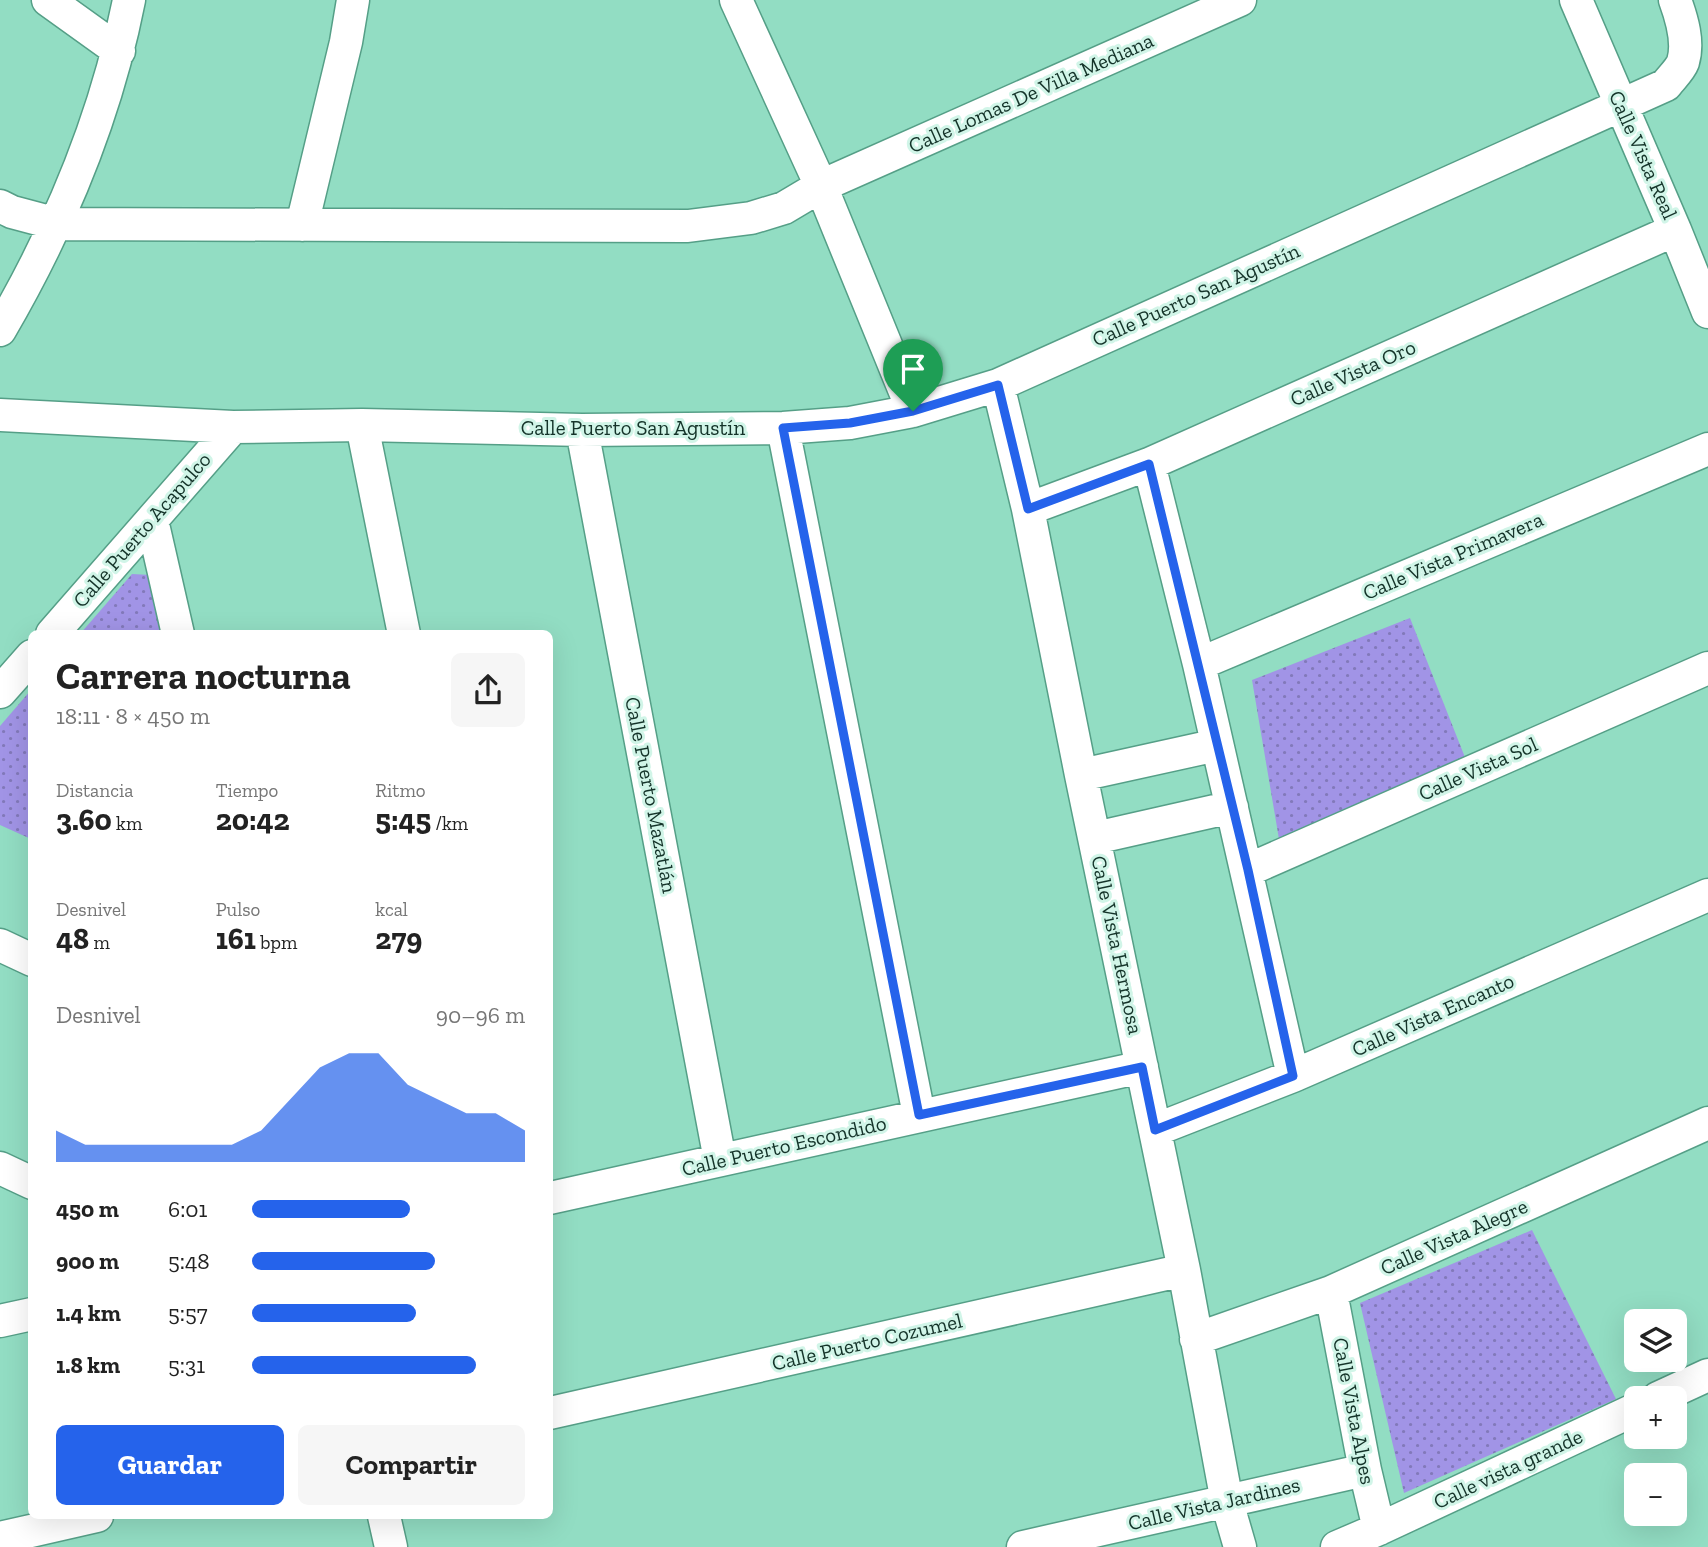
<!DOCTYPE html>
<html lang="es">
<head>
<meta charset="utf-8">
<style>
  body { margin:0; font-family:"Zilla Slab",serif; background:#f6f6f6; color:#222; height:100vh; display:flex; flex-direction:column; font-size:26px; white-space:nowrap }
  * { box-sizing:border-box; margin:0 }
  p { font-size:23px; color:#767676 }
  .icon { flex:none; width:38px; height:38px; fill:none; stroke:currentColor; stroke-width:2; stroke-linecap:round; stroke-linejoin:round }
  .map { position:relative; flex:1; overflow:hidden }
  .drawer { position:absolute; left:28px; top:630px; width:525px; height:889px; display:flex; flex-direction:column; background:#fff; border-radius:10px; box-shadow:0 7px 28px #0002 }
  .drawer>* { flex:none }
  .buttons { position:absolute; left:1624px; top:1309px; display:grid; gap:14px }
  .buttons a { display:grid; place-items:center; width:63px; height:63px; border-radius:10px; background:#fff; box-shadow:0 7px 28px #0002; font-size:35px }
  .pin { position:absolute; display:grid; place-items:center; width:60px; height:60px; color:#fff; margin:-72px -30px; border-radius:50% 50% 50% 0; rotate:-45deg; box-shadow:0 0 7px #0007 }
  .pin .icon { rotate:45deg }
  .round { display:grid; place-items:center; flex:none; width:74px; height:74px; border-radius:10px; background:#f6f6f6 }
  .headline { display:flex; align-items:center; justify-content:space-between; height:119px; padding:0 28px }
  h1 { font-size:38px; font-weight:800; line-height:52px }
  .stats { display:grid; grid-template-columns:repeat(3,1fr); gap:10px; height:119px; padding:7px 28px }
  .stats div { display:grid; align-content:center }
  .stats b { font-size:30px; font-weight:800 }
  .stats small { font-size:19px; font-weight:400 }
  .stats p { font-size:19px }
  .chart { height:196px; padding:14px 28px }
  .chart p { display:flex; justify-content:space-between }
  .chart svg { width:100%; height:126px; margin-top:7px; fill:#2563eb; opacity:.7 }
  .button { display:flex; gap:14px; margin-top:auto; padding:14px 28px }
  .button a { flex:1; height:80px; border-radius:10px; background:#2563eb; color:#fff; font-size:28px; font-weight:800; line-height:80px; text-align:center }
  .button a+a { background:#f6f6f6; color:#222 }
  ul { padding:0 28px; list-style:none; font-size:23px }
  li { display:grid; grid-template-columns:112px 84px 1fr; align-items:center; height:52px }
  li i { height:18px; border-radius:9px; background:#2563eb }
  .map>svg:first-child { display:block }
  .park { fill:url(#park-dots) }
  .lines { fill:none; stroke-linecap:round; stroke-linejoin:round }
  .street-casing { stroke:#559f87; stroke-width:35 }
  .street { stroke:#fff; stroke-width:32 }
  .route-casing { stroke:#fff; stroke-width:14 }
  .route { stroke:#2563eb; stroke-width:9 }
  .labels { text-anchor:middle; stroke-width:6; stroke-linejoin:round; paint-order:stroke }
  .street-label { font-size:21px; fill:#143329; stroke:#d1f5e8 }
</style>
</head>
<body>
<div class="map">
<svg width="1708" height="1547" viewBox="0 0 1708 1547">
  <defs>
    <pattern id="park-dots" width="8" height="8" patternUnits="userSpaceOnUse" patternTransform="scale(1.75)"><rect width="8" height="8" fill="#a194e6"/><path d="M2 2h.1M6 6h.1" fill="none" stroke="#8279ba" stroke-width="1.8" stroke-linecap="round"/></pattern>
  </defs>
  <rect width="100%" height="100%" fill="#92ddc3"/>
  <!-- park -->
  <path class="park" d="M132 574 151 575 164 633 80 634Z
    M1410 618 1468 765 1280 845 1252 680Z
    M31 690V839L0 825V726Z
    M1532 1230 1616 1399 1404 1493 1360 1303Z"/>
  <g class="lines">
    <defs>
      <path id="street" d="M48 0 119 51
        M736 0 821 186 913 411
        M1576 0 1675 230 1708 312
        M0 206 12 212 57 224 688 226 751 218 784 208 821 186 1240 0
        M302 225 346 42 353 0
        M0 330C60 227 106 117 129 0
        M998 385 1028 509 1081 775 1184 1270 1227 1502 1240 1547
        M0 415 233 427 362 425 582 430 783 428 850 423 913 411 998 385 1666 85C1671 78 1680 70 1683 62 1689 42 1682 19 1675 0
        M362 425 404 634
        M783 428 919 1115
        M582 430 720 1160
        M1149 464 1199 664 1293 1076
        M1028 509 1149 464 1675 230
        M152 520 178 634
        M52 634 233 427
        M1199 664 1708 449
        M0 692 32 656
        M1081 775 1217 745
        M1095 838 1232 807
        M1248 870 1708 668
        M0 945 32 960
        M1155 1130 1293 1076 1708 895
        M0 1168 32 1183
        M550 1198 1142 1067
        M1331 1292 1365 1470 1379 1529
        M0 1321 32 1314
        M1196 1339 1331 1292 1708 1123
        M1658 1398 1708 1375
        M550 1413 1184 1270
        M384 1516 391 1547
        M0 1538 97 1516
        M1023 1547 1365 1470
        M1337 1547 1379 1529 1636 1409"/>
    </defs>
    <!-- street casing -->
    <use href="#street" class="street-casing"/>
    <!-- street -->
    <use href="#street" class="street"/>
  </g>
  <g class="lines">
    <defs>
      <path id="route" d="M998 385 1028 509 1149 464 1248 870 1293 1076 1155 1130 1142 1067 919 1115 783 428 850 423 913 411Z"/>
    </defs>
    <!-- route casing -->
    <use href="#route" class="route-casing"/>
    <!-- route -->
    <use href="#route" class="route"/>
  </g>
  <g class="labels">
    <!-- street labels -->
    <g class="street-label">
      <text transform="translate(1031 93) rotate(-24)" y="7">Calle Lomas De Villa Mediana</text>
      <text transform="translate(1643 155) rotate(66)" y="7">Calle Vista Real</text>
      <text transform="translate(1196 295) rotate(-24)" y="7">Calle Puerto San Agustín</text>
      <text transform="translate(1353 373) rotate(-24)" y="7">Calle Vista Oro</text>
      <text x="633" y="435">Calle Puerto San Agustín</text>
      <text transform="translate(142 530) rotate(-49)" y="7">Calle Puerto Acapulco</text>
      <text transform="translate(1453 556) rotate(-23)" y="7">Calle Vista Primavera</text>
      <text transform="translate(1478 769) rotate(-24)" y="7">Calle Vista Sol</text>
      <text transform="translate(651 795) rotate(79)" y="7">Calle Puerto Mazatlán</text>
      <text transform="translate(1117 945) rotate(78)" y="7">Calle Vista Hermosa</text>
      <text transform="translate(1433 1015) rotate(-24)" y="7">Calle Vista Encanto</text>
      <text transform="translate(784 1146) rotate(-13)" y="7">Calle Puerto Escondido</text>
      <text transform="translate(1454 1237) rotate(-24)" y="7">Calle Vista Alegre</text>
      <text transform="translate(867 1342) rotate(-13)" y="7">Calle Puerto Cozumel</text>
      <text transform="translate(1354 1411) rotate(79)" y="7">Calle Vista Alpes</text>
      <text transform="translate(1508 1469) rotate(-25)" y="7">Calle vista grande</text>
      <text transform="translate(1214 1504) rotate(-13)" y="7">Calle Vista Jardines</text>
    </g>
  </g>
</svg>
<div class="buttons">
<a><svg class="icon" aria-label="layers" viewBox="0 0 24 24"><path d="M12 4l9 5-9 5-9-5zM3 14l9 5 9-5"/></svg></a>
<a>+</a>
<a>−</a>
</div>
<div class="pin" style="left:913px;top:411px;background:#1e9e55"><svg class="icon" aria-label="arrive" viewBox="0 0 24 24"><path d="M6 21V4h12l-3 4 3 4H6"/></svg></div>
<section class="drawer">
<div class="headline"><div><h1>Carrera nocturna</h1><p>18:11 · 8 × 450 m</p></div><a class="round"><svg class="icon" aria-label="share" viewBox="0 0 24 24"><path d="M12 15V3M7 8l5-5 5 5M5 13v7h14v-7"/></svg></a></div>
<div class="stats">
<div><p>Distancia</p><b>3.60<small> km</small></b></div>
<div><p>Tiempo</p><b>20:42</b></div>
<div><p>Ritmo</p><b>5:45<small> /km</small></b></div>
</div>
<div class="stats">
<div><p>Desnivel</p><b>48<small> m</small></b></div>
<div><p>Pulso</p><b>161<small> bpm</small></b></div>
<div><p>kcal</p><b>279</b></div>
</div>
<div class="chart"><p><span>Desnivel</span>90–96 m</p>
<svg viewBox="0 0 160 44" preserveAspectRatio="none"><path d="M0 44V33L10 38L20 38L30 38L40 38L50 38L60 38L70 33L80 22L90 11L100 6L110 6L120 17L130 22L140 27L150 27L160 33V44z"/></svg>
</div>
<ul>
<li><b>450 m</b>6:01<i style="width:58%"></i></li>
<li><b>900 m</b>5:48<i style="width:67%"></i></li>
<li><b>1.4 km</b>5:57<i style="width:60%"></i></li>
<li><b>1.8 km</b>5:31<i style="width:82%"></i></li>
</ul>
<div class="button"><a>Guardar</a><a>Compartir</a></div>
</section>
</div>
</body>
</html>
